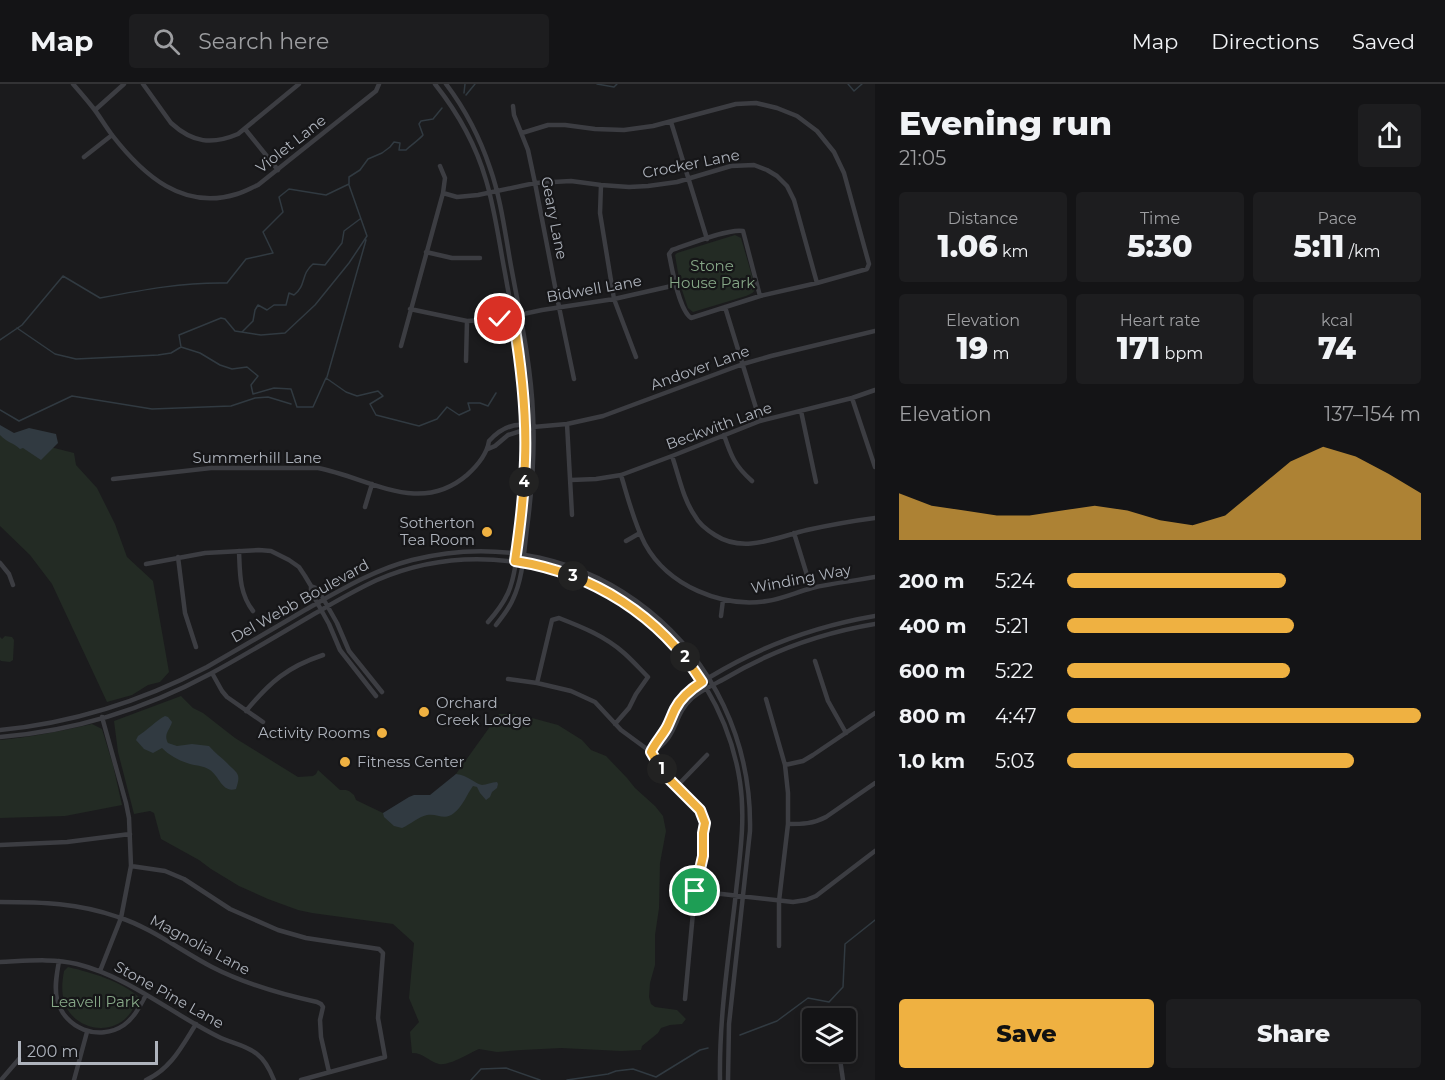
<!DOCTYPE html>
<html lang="en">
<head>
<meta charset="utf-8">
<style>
  body { margin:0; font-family:Montserrat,sans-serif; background:#1d1d1f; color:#f1f3f6; height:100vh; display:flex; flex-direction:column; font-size:22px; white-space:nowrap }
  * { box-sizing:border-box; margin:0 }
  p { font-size:20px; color:#9d9ea1 }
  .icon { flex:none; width:33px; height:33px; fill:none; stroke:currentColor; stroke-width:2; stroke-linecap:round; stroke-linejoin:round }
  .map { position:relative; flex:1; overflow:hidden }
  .drawer { display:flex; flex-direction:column; background:#141416; width:570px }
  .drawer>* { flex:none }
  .tools { position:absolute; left:802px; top:924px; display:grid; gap:12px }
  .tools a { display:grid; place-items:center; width:54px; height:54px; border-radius:6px; background:#141416; box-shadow:0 3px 9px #0003,0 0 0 2px #333335; font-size:30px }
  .scale { position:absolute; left:18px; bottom:15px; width:140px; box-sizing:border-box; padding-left:6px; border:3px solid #aeb3bc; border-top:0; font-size:16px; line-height:21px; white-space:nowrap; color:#aeb3bc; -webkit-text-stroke:4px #161618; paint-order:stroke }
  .pin { position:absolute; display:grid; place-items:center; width:51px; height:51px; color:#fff; margin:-26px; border:3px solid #fff; border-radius:50%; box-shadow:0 2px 6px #0007 }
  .km { position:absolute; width:30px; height:30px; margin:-15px; border-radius:50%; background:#222; color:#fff; font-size:16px; line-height:30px; text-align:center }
  .round { display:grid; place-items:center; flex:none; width:63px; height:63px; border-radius:6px; background:#1d1d1f }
  .head { display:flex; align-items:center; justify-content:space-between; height:102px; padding:0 24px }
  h1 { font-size:33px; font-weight:800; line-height:45px }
  .figures { display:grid; grid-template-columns:repeat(3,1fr); gap:9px; height:102px; padding:6px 24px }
  .figures div { display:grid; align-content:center; border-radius:6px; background:#1d1d1f; text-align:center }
  .figures b { font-size:30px; font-weight:800 }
  .figures small { font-size:16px; font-weight:400 }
  .figures p { font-size:16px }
  .chart { height:168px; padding:12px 24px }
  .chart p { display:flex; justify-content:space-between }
  .chart svg { width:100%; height:108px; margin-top:6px; fill:#efb141; opacity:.7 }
  .cta { display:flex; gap:12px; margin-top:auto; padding:12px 24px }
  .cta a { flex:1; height:69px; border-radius:6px; background:#efb141; color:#111; font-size:24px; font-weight:800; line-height:69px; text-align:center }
  .cta a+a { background:#1d1d1f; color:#f1f3f6 }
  ul { padding:0 24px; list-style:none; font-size:20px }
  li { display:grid; grid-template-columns:96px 72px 1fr; align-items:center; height:45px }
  li i { height:15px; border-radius:8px; background:#efb141 }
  header { display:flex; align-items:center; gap:36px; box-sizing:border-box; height:84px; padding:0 30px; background:#141416; border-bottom:2px solid #333335 }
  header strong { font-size:28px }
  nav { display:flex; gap:33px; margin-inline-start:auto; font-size:21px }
  .search { width:420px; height:54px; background:#1d1d1f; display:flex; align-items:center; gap:15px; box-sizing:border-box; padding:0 21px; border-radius:6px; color:#9d9ea1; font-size:22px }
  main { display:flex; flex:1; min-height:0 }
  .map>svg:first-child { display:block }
  .green { fill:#232b24 }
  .water { fill:#313a41 }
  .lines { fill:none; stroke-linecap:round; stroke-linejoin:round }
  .stream { stroke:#313a41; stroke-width:1.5 }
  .minor { stroke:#3c3d42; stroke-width:4.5 }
  .route-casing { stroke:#fff; stroke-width:12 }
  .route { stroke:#efb141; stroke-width:8 }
  .poi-dot { fill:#efb141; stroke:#161618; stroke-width:2 }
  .labels { text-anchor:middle; stroke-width:4.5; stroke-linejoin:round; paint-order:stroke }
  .street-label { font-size:15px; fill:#aeb3bc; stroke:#161618 }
  .park-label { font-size:15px; fill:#86a787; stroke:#161618 }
  .poi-label { font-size:15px; fill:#aeb3bc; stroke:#161618; text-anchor:end }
</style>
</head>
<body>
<header>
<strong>Map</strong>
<div class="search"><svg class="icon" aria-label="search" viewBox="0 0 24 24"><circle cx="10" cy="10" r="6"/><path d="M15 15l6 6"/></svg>Search here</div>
<nav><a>Map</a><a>Directions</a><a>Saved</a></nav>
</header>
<main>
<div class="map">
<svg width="875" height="996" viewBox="0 0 875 996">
  <rect width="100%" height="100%" fill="#1b1b1d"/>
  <!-- green -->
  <path class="green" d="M735 151 741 154 755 202C756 208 751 210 746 212L693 228 688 224 680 200 675 171 677 169Z
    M0 344 11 353 74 369 76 381 97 404 115 440 127 473 153 497 169 588 160 598 148 601 132 611 107 618 52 500 30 471 0 442Z
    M5 552 12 553 14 556 13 576 10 578 1 577 0 576V553L2 555Z
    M181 612 193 624 203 629 235 654 298 693 313 692 316 690 318 686 340 706H346L349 707 354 711 356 716 360 718 383 729 433 717 456 690 499 630H513L532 634 558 641 582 656 591 666 606 672 627 694 635 704 655 722 663 732 666 747 660 779 659 824 655 851V881L650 899 649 913 651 920 655 923 677 926 686 935 682 940 670 941 661 944 658 949 642 962 641 966 621 967 561 964 522 966 497 968 479 965C469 969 450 982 439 980 428 977 424 969 412 969L410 948 419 938 409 914 414 859 393 840 312 829 298 826 268 815 239 802 211 785 199 776 161 755 154 729 150 727 134 730 118 668 114 637Z
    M92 640 102 645 113 681 122 721 65 732 0 734V656C31 653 62 647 92 640Z
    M68 883C93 889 121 897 140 914 136 920 132 928 127 933 108 953 74 944 65 920 61 909 62 898 64 887Z"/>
  <!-- water -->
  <path class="water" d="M0 341 14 349 29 344 56 350 58 359 41 376 23 364 20 365C14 359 6 358 0 351Z
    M165 632 168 633 172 638C170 646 163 650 168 659L177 662 192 660 209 662C215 669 221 673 227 679 236 689 242 688 236 705 222 709 220 693 210 686 203 681 195 682 187 679 178 676 169 671 162 664L153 669 144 665 136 656 138 652C148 646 155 637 165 632Z
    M456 690C468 691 475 700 482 701 486 701 492 698 497 698L498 700 497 704 492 708 490 713 486 716 480 709 477 703 473 702C467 710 463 722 454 729 445 737 437 729 427 731 418 733 411 740 402 744L394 742 384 733 383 729 409 713 414 711H430Z"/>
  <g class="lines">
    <!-- stream -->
    <path class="stream" d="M597 0 614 3 617 0
      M848 0 854 7 862 0
      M464 9 465 0
      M466 11 475 0
      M17 244 55 270 76 275 158 271 171 269 181 263 200 269 220 281 232 285 247 283 258 292 251 301 253 310 274 304 291 305 297 323H313L326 294 346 308 357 312 378 307 383 312 370 320 376 331 419 342 437 335 447 323 459 331 470 326 468 319H480L488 322 496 309
      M242 248 253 237 255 226 258 221 267 226 274 221H286L289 209 294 211C307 201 300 191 313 180L325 181 342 159 344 147 360 135
      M0 256 22 241 63 192 100 214C142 206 184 198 227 199L246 175 273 169 263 148 283 128 279 113 289 105 326 111 349 100V93L360 86 368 75 382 69 390 63 394 58 400 59 399 66H406C411 61 420 55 423 51L419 40 421 37 433 35 442 24
      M181 263 179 251 221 234 225 235 235 247 261 251 285 249 315 221 349 179 367 152 349 101
      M327 293 366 156
      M0 326 19 337 72 312 152 325 231 322 255 314 268 313 291 320
      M740 951 777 937 808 914 829 918 843 903 845 860 875 836
      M471 996 481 985 506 984 540 996
      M567 996 608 990 616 987 633 985 656 993 700 966 708 964"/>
    <!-- minor -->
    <path class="minor" d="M73 0C80 8 87 16 94 25 100 33 106 43 112 51 143 91 183 127 237 110 244 108 251 104 258 101L376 7 379 0
      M143 0 171 39C193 59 212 61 238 50L299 0
      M435 0C458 29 476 61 486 96 495 126 499 158 505 189 512 229 521 270 524 310 527 354 524 398 520 442 518 461 516 491 508 509 503 520 496 529 488 538
      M446 0C465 25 480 54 490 84 501 115 505 149 511 182 520 231 531 280 533 330 535 368 532 406 527 444 524 467 523 494 513 515 509 525 502 533 496 541
      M513 22 514 31 528 66 535 99 559 223 574 295
      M95 26 124 0
      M671 38 707 155
      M245 45 278 86
      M522 49 548 41H565L595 45 624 46 653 42 736 20 756 19 777 24 797 32 817 47 834 68 844 89 869 180 867 185 817 199 760 212 691 234C679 226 672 185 669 170L672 166C687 161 729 144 743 147L760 212
      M84 73 112 51
      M601 101 600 129 614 215 636 273
      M443 109 457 113 478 111 535 99 571 97 601 101 629 103 648 102 677 98 731 82 754 81 767 86 777 92 787 102 794 116 817 199
      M426 168 452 174H480
      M725 223 760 337
      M410 225 467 237 500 235 542 226 614 215 676 201
      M401 262 443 109 445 94 440 82
      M466 277 467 237
      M852 314 875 383
      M801 327 816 398
      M567 340 572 431
      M724 351C731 372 735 382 752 397
      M488 365 495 362 508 351 533 343 567 340 603 332 743 280 771 272 875 247
      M672 372C679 392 683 415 695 432 699 440 707 446 715 451 744 470 777 453 807 446 830 441 852 437 875 434
      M621 391C628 414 634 439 645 460 668 502 722 524 767 517 782 515 797 508 812 504 832 499 854 497 875 493
      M113 395 211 384H318C370 394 419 432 467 391 477 382 487 370 489 357 501 344 516 337 533 343
      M571 396 596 395 621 391 672 372 760 337 852 314 875 306
      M365 423 372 400
      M794 449 811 504
      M626 457 640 449
      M239 467C240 489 239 509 253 527
      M178 473 185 529 196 563
      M0 479 9 490 13 501
      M146 480 205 469 259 466 271 467 289 476 299 483 305 492 311 502V507L314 513 329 540 340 566 376 612
      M311 502 316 504 320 509 337 539 349 567 382 608
      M721 532 723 516
      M815 577 828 617 846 649
      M212 589 222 607 227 613 263 638
      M508 595 537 599 571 607 595 618 621 646 651 668 665 690 700 726 705 739 703 749V772L695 807 685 915
      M537 599 552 536 559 534C582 543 605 552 624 569 632 576 640 585 648 593L636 610 629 624 615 640
      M766 615 785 681 788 709V740L779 817V862
      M246 627C270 598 287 583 323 571
      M0 646C74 639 142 617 207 583 240 564 273 545 305 526 339 507 373 486 412 476 588 431 754 565 750 747L729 940 728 996
      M0 653C74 647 145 625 210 590 245 571 280 550 314 530 335 518 355 506 377 496 463 459 563 473 638 528 692 568 730 631 740 698 746 738 739 777 735 817 728 877 719 936 720 996
      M651 668C655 659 662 653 666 645 673 632 676 619 687 609 694 603 703 598 710 593 761 562 817 542 875 532
      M651 668C679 654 672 632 692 614 702 606 713 601 724 595 771 567 821 549 875 540
      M785 681 803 677 813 671 875 629
      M677 702 707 671
      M788 740C802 740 813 740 826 733L875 699
      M0 761 67 758 130 750
      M131 782 165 787 184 795 230 825 278 846 306 854 379 865 383 869 378 934 385 973 301 996
      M695 807 793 818 806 816 816 812 875 767
      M0 818C42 818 78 819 118 833 152 844 181 867 212 883 245 900 280 910 317 918L321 920 323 923 320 936 321 953 329 988
      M59 877C57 889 54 903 57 915 64 945 99 958 124 941 134 934 140 922 146 911
      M0 878C26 877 52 874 77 880 129 893 172 930 219 953 231 959 246 961 257 970 265 976 270 986 274 996
      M100 887 121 834 131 782 129 734 126 719 102 633
      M839 968 843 996
      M1 996 19 975
      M74 996 87 948
      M146 996C171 985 182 962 196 940"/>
  </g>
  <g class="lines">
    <defs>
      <path id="route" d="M500 235 513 233C521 280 527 327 525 376 524 410 520 444 515 477 593 489 660 532 702 598 691 605 681 613 675 625 672 631 670 637 667 643 662 652 655 659 651 668L664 690 700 726 705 739 703 749V772L695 807"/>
    </defs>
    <!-- route casing -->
    <use href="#route" class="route-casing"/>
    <!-- route -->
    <use href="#route" class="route"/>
  </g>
  <!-- markers -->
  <g class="poi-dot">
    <circle cx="487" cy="448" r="6"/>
    <circle cx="424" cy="628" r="6"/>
    <circle cx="382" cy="649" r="6"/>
    <circle cx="345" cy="678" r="6"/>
  </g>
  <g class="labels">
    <!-- street labels -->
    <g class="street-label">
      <text transform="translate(291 60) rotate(-38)" y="5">Violet Lane</text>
      <text transform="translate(691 80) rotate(-11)" y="5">Crocker Lane</text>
      <text transform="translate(554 134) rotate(79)" y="5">Geary Lane</text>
      <text transform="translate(594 205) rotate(-10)" y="5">Bidwell Lane</text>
      <text transform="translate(700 284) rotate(-20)" y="5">Andover Lane</text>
      <text transform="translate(719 342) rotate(-20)" y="5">Beckwith Lane</text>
      <text x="257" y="379">Summerhill Lane</text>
      <text transform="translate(801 495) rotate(-11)" y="5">Winding Way</text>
      <text transform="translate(300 517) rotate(-29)" y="5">Del Webb Boulevard</text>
      <text transform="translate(200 861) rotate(28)" y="5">Magnolia Lane</text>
      <text transform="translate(169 911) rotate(29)" y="5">Stone Pine Lane</text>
    </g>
    <!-- park labels -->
    <g class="park-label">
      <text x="712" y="187">Stone<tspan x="712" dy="17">House Park</tspan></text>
      <text x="95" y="923">Leavell Park</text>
    </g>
    <!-- poi labels -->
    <g class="poi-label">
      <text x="475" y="444">Sotherton<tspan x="475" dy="17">Tea Room</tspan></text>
      <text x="436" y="624" text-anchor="start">Orchard<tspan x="436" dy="17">Creek Lodge</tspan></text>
      <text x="370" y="654">Activity Rooms</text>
      <text x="357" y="683" text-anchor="start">Fitness Center</text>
    </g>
  </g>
</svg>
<div class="tools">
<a><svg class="icon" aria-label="layers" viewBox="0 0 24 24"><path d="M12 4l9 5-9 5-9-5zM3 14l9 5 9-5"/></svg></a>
</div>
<div class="scale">200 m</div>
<div class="pin" style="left:695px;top:807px;background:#1e9e55"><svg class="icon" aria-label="arrive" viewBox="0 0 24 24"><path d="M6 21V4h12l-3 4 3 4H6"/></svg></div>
<div class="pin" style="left:500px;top:235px;background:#d93025"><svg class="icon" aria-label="check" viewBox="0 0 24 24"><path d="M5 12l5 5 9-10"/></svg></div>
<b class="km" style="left:662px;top:685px">1</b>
<b class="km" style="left:685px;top:573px">2</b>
<b class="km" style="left:573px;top:492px">3</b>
<b class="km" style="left:524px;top:398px">4</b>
</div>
<section class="drawer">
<div class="head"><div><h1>Evening run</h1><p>21:05</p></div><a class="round"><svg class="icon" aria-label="share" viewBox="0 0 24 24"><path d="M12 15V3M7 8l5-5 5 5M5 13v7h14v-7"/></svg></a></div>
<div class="figures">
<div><p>Distance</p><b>1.06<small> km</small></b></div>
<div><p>Time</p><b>5:30</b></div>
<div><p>Pace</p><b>5:11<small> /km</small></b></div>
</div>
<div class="figures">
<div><p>Elevation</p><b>19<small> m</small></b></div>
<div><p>Heart rate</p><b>171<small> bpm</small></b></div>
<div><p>kcal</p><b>74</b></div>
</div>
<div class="chart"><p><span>Elevation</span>137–154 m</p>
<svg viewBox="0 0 160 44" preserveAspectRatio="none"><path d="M0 44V25L10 30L20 32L30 34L40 34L50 32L60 30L70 32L80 36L90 38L100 34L110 23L120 12L130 6L140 10L150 17L160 25V44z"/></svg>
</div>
<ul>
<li><b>200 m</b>5:24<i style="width:62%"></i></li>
<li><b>400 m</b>5:21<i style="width:64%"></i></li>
<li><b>600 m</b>5:22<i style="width:63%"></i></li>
<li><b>800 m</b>4:47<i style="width:100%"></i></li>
<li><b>1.0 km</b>5:03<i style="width:81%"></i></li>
</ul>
<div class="cta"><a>Save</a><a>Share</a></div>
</section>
</main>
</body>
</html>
